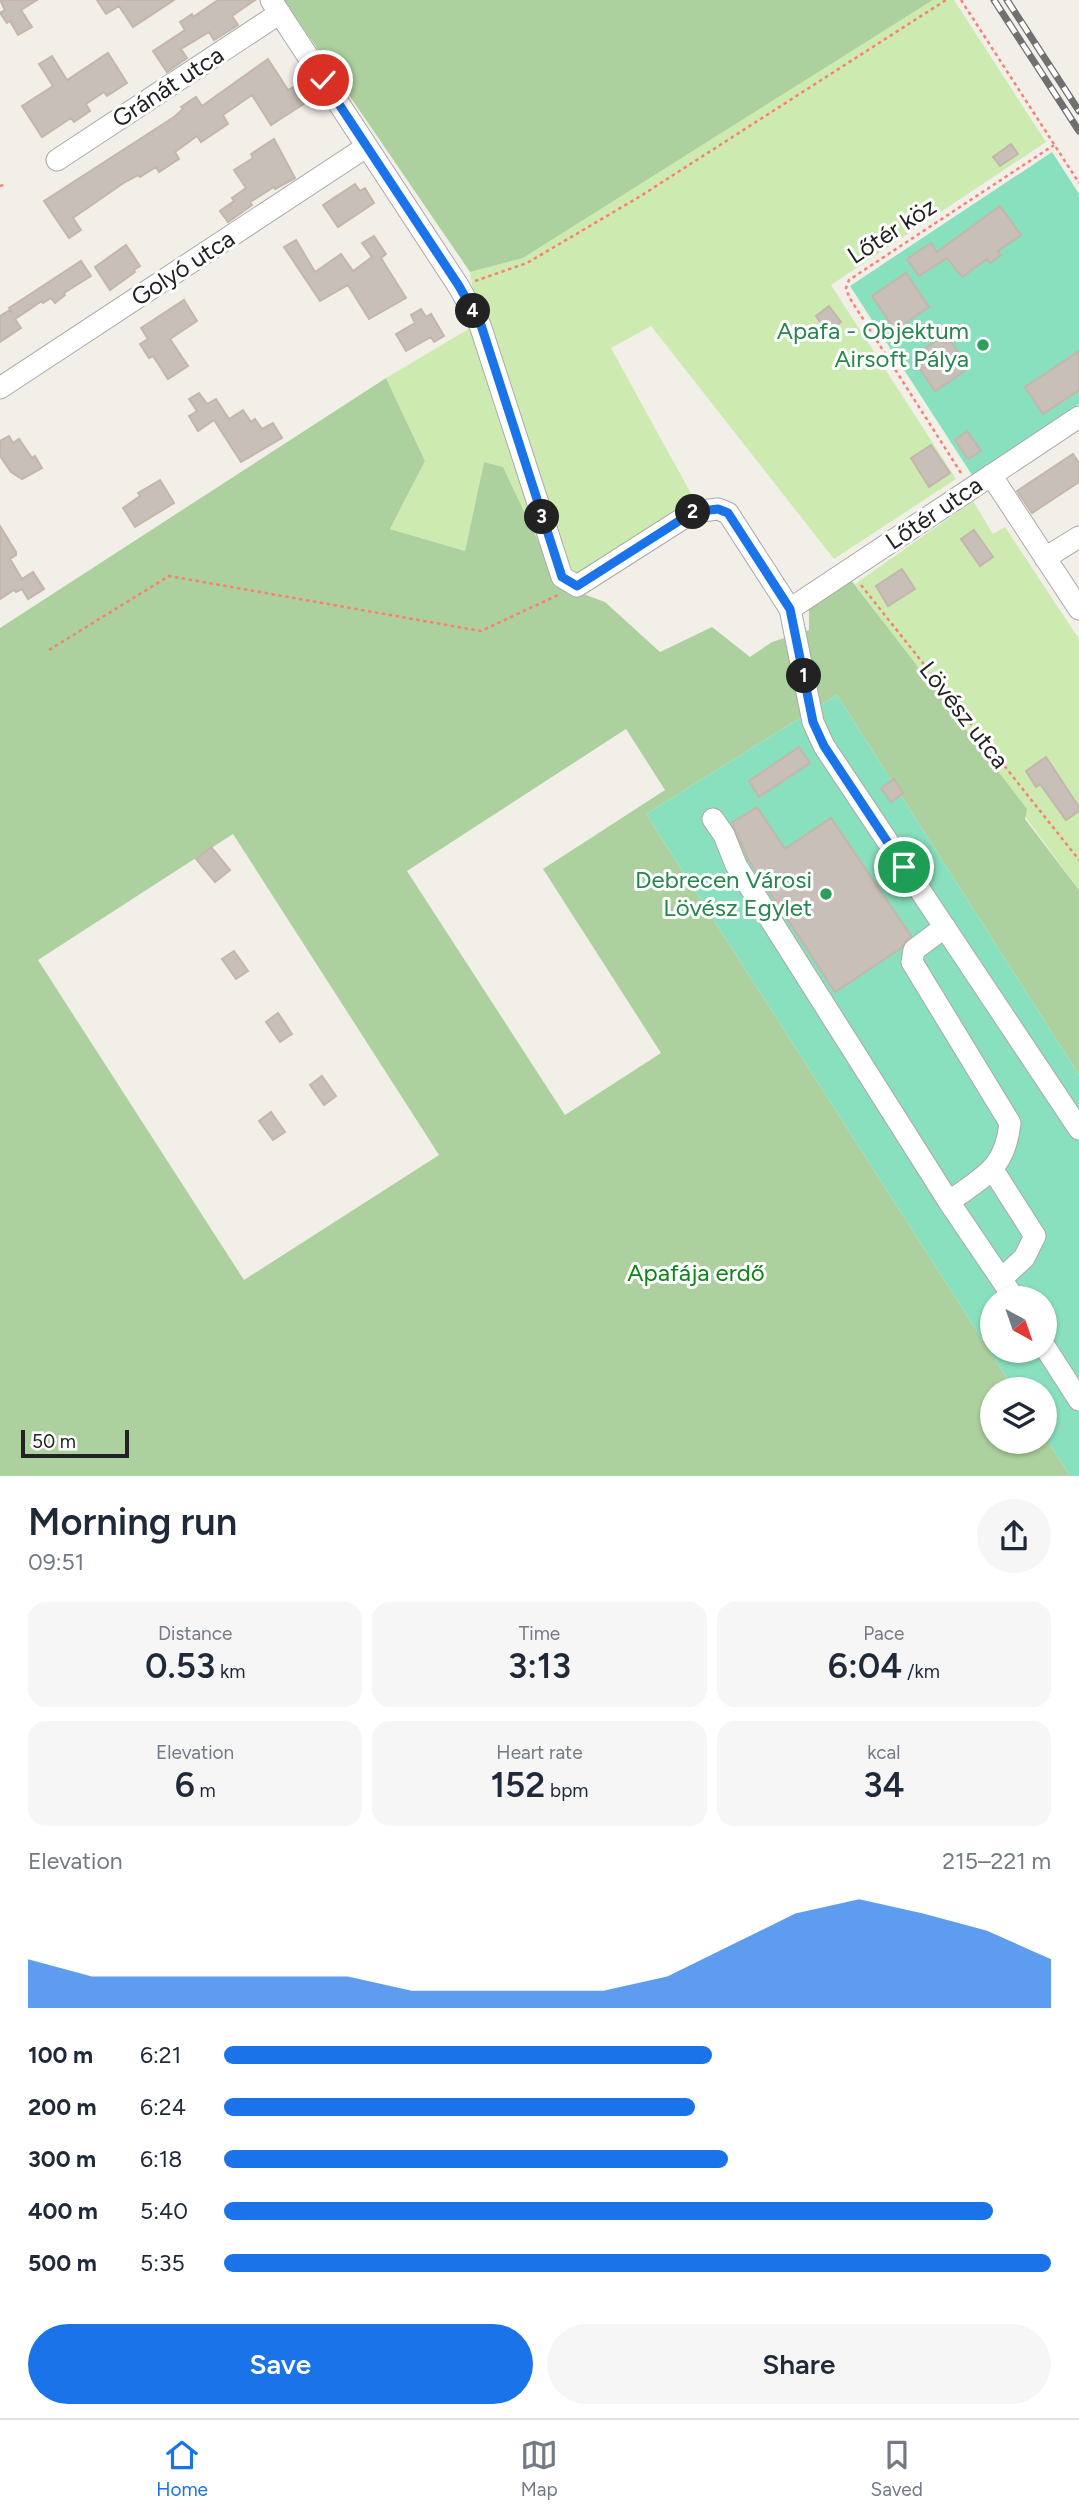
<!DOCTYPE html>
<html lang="en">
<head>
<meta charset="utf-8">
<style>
  body { margin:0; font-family:Figtree,sans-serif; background:#f6f6f7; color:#1f2937; height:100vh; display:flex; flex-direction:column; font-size:26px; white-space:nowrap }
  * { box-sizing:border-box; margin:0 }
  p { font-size:23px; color:#747a83 }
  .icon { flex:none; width:38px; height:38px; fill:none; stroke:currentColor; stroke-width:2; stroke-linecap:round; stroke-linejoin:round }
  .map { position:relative; height:1476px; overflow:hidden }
  .drawer { display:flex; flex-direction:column; background:#fff; flex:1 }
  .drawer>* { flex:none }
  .needle { width:46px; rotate:140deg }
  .tools { position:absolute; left:980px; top:1286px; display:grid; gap:14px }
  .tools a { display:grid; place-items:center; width:77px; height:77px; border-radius:50%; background:#fff; box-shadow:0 2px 5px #0004; font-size:35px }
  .scale { position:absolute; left:21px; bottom:18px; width:108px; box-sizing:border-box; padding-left:7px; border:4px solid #222; border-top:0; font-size:19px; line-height:24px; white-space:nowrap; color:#222; -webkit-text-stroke:5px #fff; paint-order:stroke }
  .pin { position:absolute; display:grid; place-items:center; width:60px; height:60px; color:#fff; margin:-30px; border:4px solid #fff; border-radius:50%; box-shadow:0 2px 7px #0007 }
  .km { position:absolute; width:35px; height:35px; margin:-18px; border-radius:50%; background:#222; color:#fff; font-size:19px; line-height:35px; text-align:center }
  .round { display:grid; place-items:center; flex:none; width:74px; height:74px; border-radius:37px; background:#f6f6f7 }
  .overview { display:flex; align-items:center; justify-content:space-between; height:119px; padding:0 28px }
  h1 { font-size:38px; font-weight:600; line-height:52px }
  .metrics { display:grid; grid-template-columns:repeat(3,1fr); gap:10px; height:119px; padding:7px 28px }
  .metrics div { display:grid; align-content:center; border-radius:18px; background:#f6f6f7; text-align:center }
  .metrics b { font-size:35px; font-weight:600 }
  .metrics small { font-size:19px; font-weight:400 }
  .metrics p { font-size:19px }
  .chart { height:196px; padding:14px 28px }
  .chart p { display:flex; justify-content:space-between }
  .chart svg { width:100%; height:126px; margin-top:7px; fill:#1a73e8; opacity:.7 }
  .cta { display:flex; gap:14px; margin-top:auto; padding:14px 28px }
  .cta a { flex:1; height:80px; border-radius:42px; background:#1a73e8; color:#fff; font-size:28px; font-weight:600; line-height:80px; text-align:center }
  .cta a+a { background:#f6f6f7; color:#1f2937 }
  ul { padding:0 28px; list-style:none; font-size:23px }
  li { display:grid; grid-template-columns:112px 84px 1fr; align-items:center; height:52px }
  li i { height:18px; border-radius:9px; background:#1a73e8 }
  .menu { display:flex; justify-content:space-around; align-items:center; height:98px; border-top:2px solid #e0e1e3; background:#fff; font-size:19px; color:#747a83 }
  .menu a { display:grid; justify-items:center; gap:4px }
  .menu .on { color:#1a73e8 }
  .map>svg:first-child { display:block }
  .grass { fill:#cdebb0 }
  .forest { fill:#add19e; fill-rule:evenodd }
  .pitch { fill:#88e0be; fill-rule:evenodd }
  .building { fill:#c7bfb8; stroke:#c4b6ab; stroke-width:2 }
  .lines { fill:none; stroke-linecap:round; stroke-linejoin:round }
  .minor-casing { stroke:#a9a9a9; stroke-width:23 }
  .path { stroke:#fa8072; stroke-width:2.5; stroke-dasharray:3.5 3.5; stroke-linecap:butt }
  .minor { stroke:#fff; stroke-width:21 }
  .rail-casing { stroke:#707070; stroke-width:7 }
  .rail { stroke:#fff; stroke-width:4.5; stroke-dasharray:13; stroke-linecap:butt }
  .route-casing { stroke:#fff; stroke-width:14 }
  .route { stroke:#1a73e8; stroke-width:9 }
  .leisure-dot { fill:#2e9e5b; stroke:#fff; stroke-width:2.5 }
  .labels { text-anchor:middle; stroke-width:6; stroke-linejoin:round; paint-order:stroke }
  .street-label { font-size:24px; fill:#222; stroke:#fff }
  .leisure-label { font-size:24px; fill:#27864d; stroke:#fff; text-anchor:end }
  .park-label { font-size:24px; fill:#0c8416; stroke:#fff }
</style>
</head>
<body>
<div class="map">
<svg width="1079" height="1477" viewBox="0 0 1079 1477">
  <rect width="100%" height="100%" fill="#f2efe9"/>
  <!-- grass -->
  <path class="grass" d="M933 0H954L1046 142 831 285 956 479 834 559 651 326 611 348 694 499 559 585 503 467 484 462 465 551 390 529 425 461 386 378 487 318 474 298 470 272 523 258Z
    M973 501 993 534 1005 527 1079 639V890L855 584Z"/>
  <!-- forest -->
  <path class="forest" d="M284 0H933L523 258 470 272Z
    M386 378 425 461 390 529 465 551 484 462 503 467 559 585 605 602 660 652 712 627 750 657 772 642 809 630V602L848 576 1027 809 1025 819 1079 890V1075L837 695 646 814 1014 1389 992 1390V1442H1045V1437L1070 1476 0 1477V628ZM626 729 665 790 543 869 661 1053 565 1115 407 871ZM233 834 439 1155 244 1280 38 960Z"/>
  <!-- pitch -->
  <path class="pitch" d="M1052 152 1079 194V404L972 475 850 286Z
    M837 695 1079 1075V1476H1070L1045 1437V1390L1014 1389 646 814ZM992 1298H1045V1351H992Z"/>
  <!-- building -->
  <path class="building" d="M0 0H37L21 10 32 27 18 35 10 21 7 23 0 13 5 10Z
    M97 0H174L133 27 119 6 106 14Z
    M218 0H255L232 16 238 25 214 40 209 32 181 49 187 58 167 72 153 51 185 30 180 22 192 14 193 17Z
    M108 53 127 83 107 96 104 92 86 104 90 111 74 122 71 118 42 137 22 106 53 86 39 64 52 56 67 80Z
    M268 59 288 90 295 86 305 103 271 125 252 95 223 115 228 124 201 142 197 136 175 152 179 159 159 172 156 167 140 177 138 175 125 182 73 218 81 230 69 238 44 201 174 117 183 109 181 107 196 97 202 106Z
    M274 139 295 178 275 189 274 187 250 202 252 205 228 222 220 211 234 201 232 198 246 188 234 170 253 158 251 154Z
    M1011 144 1018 154 1000 166 993 157Z
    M355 184 360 191 365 188 374 203 338 227 323 205Z
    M1000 206 1021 235 998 251 1001 255 990 263 987 259 962 277 947 258 919 276 907 259 931 243 937 252Z
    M374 236 386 254 381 258 406 298 369 319 348 285 320 301 284 247 296 240 315 272 341 254 353 271 372 257 362 243Z
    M126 245 140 266 134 270 135 272 110 290 95 267Z
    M81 261 91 276 64 293 65 295 55 303 51 298 43 303 42 301 15 319 21 328 0 342V316L10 310 12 313 9 308Z
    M906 273 929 307 895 330 872 296Z
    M184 300 197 321 170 339 188 366 168 379 153 356 149 358 140 344 148 339 141 328Z
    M829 306 841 322 827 332 816 316Z
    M421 309 426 317 431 314 444 336 434 342 431 337 406 351 396 334 415 323 411 315Z
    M946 334 969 368 935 391 912 357Z
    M1079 351V390L1043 414 1025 387Z
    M199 393 207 404 216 399 229 419 243 410 251 422 255 419 262 429 273 423 282 438 241 462 214 420 198 431 189 416 197 411 189 399Z
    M967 431 981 451 968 459 955 440Z
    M9 436 13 443 19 439 32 458 35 456 42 468 22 479 11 472 0 456V441Z
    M931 445 950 473 929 487 911 458Z
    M1073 454 1079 463V482L1032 513 1017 491Z
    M160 480 174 503 135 527 123 508 140 496 138 493Z
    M0 526 16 552V555L10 559 22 579 33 572 44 589 28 599 22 589 16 592 14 590 0 599Z
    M974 530 993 557 980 566 961 539Z
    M902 569 915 589 888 606 876 586Z
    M799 747 810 763 759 797 749 781Z
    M1046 757 1079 807V811L1066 820 1040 784 1036 787 1026 771Z
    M894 779 903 793 891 802 881 788Z
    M757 807 785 849 831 818 911 936 901 948 835 992 748 859 732 823Z
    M211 847 230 870 215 882 196 859Z
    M234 951 248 971 236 979 222 959Z
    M278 1013 292 1034 280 1042 266 1022Z
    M322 1076 336 1096 324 1105 310 1085Z
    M271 1112 285 1132 273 1140 259 1121Z"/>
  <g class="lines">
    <defs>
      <path id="minor" d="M271 0 459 287 480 325 562 577 577 586 693 512 718 509 728 513 790 609 813 722 824 746 1079 1129
        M57 160 280 13
        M0 388 366 147
        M991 475 1079 609
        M1045 558 1079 537
        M790 609 1079 417
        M713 819 724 835 736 865 949 1202 1014 1298
        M945 927 914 950 912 962 1010 1123C1005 1170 983 1176 949 1202
        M993 1170 1035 1236 1024 1258 1001 1279
        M1045 1347 1079 1400"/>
    </defs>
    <!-- minor casing -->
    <use href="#minor" class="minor-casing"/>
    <!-- path -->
    <path class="path" d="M961 0 1079 183
      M0 186 4 185
      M475 281 527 263 639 197 946 0
      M961 473 849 297 846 288 849 280 1054 145
      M861 585 1079 860
      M49 650 169 576 481 631 558 595"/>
    <!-- minor -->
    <use href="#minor" class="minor"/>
    <defs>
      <path id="rail" d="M994 0 1079 131
        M1007 0 1079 111"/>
    </defs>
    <!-- rail casing -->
    <use href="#rail" class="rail-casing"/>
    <!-- rail -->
    <use href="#rail" class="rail"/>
  </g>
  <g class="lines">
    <defs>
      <path id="route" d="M323 80 459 286 481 325 562 577 577 586 693 512 718 509 728 513 790 609 813 722 824 746 904 867"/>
    </defs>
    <!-- route casing -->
    <use href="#route" class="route-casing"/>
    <!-- route -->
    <use href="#route" class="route"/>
  </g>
  <!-- markers -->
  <g class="leisure-dot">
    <circle cx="983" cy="345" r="7"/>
    <circle cx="826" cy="894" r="7"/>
  </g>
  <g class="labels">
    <!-- street labels -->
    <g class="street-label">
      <text transform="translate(168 87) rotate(-33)" y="8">Gránát utca</text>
      <text transform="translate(892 231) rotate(-33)" y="8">Lőtér köz</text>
      <text transform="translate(183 268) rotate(-33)" y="8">Golyó utca</text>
      <text transform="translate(934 513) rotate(-34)" y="8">Lőtér utca</text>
      <text transform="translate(964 715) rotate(52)" y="8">Lövész utca</text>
    </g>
    <!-- leisure labels -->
    <g class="leisure-label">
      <text x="969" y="339">Apafa - Objektum<tspan x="969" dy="28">Airsoft Pálya</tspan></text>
      <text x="812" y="888">Debrecen Városi<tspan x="812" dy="28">Lövész Egylet</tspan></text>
    </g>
    <!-- park labels -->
    <g class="park-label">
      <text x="696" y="1281">Apafája erdő</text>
    </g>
  </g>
</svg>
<div class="tools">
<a><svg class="needle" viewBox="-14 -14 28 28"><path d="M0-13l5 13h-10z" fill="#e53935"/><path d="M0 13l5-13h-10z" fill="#747a83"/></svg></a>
<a><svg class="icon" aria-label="layers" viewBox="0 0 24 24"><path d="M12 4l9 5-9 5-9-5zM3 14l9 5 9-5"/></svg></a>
</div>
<div class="scale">50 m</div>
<div class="pin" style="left:904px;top:867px;background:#1e9e55"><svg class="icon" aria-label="arrive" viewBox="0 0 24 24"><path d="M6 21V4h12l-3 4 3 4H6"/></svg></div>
<div class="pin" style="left:323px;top:80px;background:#d93025"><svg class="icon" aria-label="check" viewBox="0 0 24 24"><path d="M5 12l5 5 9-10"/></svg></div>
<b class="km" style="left:804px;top:676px">1</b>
<b class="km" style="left:693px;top:512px">2</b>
<b class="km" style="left:542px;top:517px">3</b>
<b class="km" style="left:473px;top:311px">4</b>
</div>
<section class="drawer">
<div class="overview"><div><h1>Morning run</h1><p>09:51</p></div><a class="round"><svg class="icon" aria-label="share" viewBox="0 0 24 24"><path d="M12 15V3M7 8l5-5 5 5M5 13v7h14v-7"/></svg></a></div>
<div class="metrics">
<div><p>Distance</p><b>0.53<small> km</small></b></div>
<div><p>Time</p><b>3:13</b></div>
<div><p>Pace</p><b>6:04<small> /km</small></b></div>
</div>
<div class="metrics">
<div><p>Elevation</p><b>6<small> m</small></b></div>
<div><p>Heart rate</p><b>152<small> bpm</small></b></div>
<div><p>kcal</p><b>34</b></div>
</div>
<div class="chart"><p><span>Elevation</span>215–221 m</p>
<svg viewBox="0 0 160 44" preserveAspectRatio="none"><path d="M0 44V27L10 33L20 33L30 33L40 33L50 33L60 38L70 38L80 38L90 38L100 33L110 22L120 11L130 6L140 11L150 17L160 27V44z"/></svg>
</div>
<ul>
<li><b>100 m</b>6:21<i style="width:59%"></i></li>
<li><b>200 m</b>6:24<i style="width:57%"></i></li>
<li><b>300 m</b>6:18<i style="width:61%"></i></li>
<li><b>400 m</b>5:40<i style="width:93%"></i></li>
<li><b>500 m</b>5:35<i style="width:100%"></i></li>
</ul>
<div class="cta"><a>Save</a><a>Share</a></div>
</section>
<nav class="menu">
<a class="on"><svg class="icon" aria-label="home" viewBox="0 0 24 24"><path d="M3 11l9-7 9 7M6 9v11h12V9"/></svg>Home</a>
<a><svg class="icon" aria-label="map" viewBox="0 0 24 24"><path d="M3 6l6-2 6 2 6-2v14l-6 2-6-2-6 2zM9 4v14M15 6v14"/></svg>Map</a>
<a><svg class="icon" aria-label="saved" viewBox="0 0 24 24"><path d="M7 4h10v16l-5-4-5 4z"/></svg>Saved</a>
</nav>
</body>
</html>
